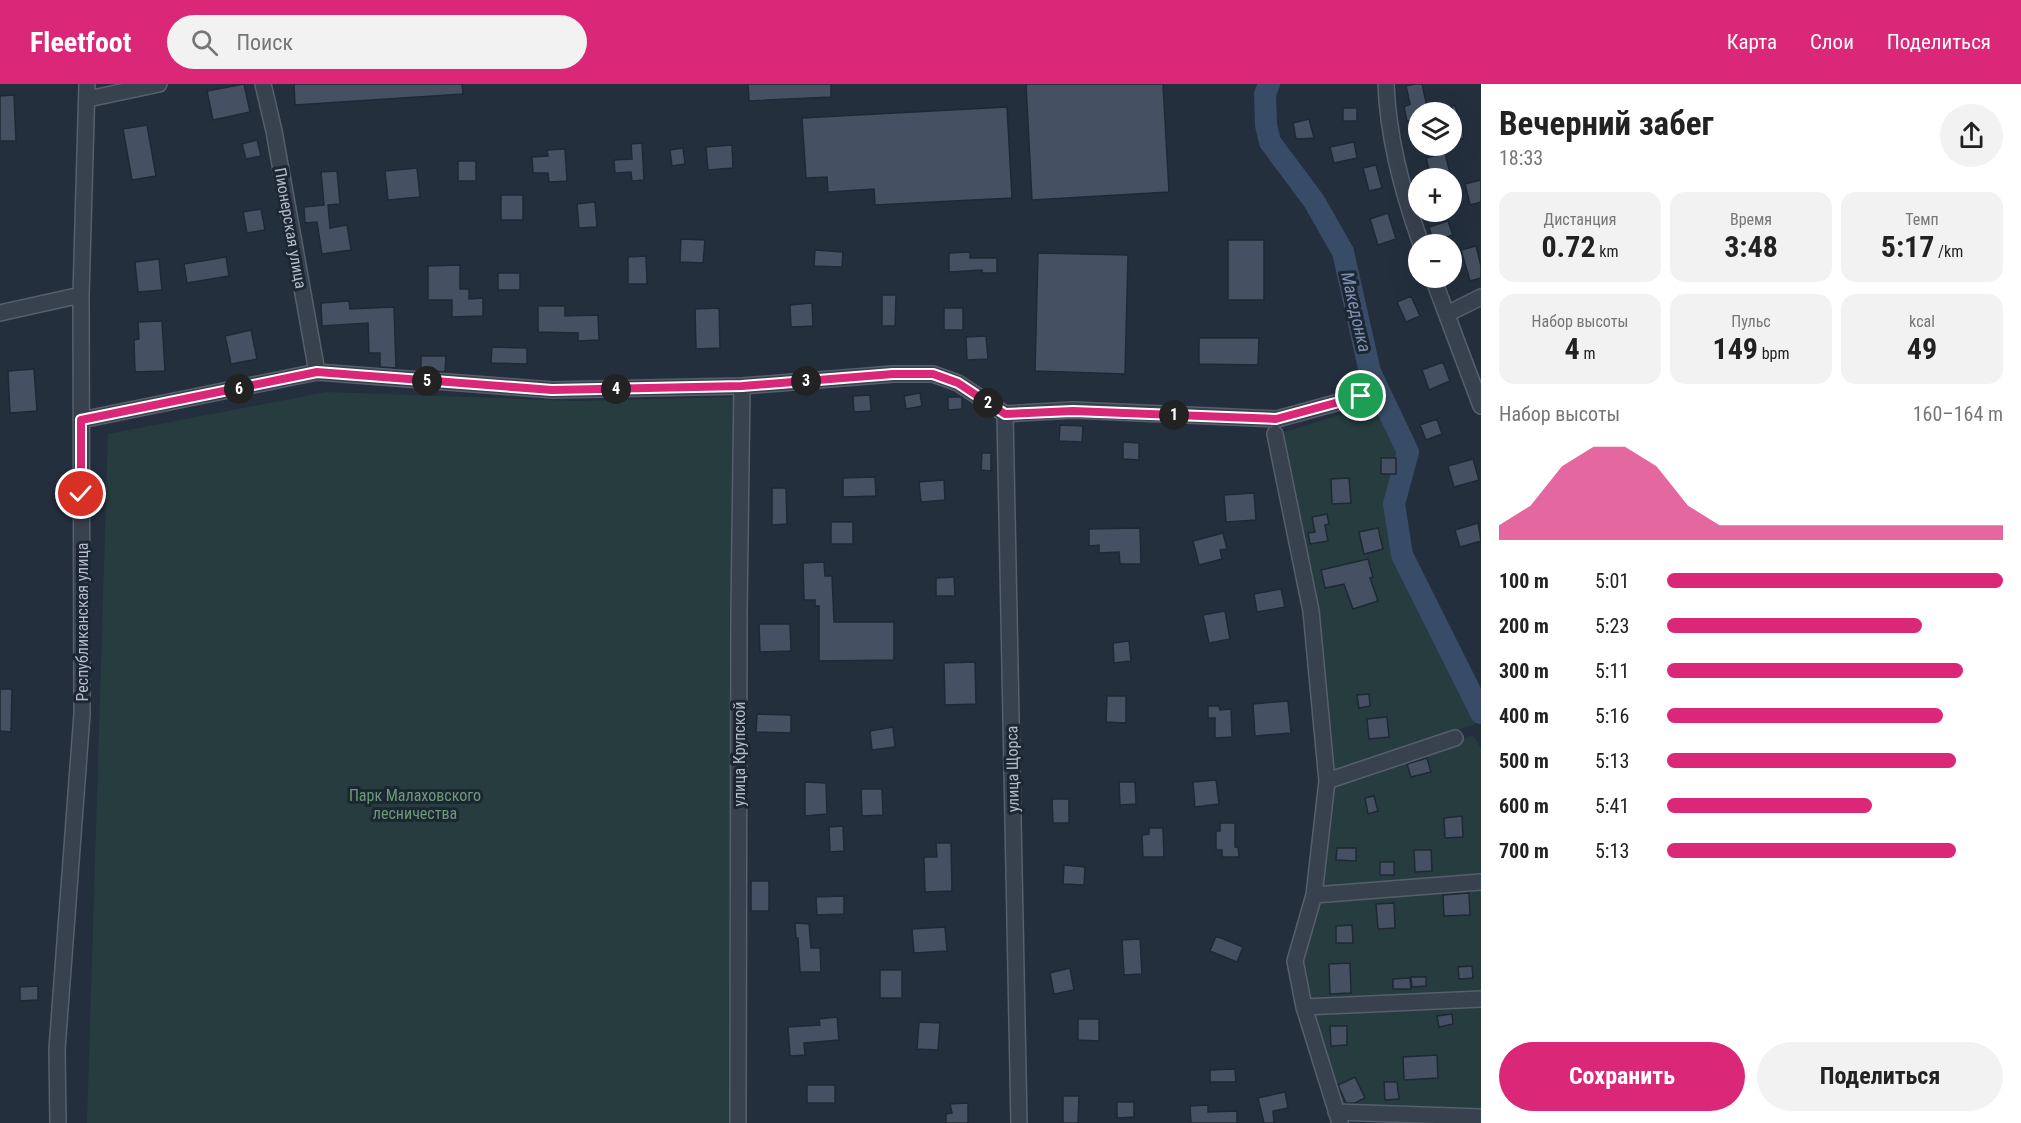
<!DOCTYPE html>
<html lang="ru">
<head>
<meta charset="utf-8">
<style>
  body { margin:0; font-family:"Roboto Condensed",sans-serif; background:#f2f2f2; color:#222; height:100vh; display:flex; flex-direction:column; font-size:22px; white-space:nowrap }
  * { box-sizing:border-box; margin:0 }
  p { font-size:20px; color:#767676 }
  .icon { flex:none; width:33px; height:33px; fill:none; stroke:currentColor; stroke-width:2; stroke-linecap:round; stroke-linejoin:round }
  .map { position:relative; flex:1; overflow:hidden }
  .details { display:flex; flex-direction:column; background:#fff; width:540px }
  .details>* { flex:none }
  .tools { position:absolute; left:1408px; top:18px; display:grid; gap:12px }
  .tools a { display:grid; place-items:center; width:54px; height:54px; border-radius:50%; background:#fff; box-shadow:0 6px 24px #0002; font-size:30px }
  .pin { position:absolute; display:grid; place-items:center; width:51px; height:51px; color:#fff; margin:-26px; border:3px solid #fff; border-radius:50%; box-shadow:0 2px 6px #0007 }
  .km { position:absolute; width:30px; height:30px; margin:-15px; border-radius:50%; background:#222; color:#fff; font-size:16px; line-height:30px; text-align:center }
  .round { display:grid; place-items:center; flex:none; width:63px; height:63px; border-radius:32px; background:#f2f2f2 }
  .overview { display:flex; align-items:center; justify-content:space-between; height:102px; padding:0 18px }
  h1 { font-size:33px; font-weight:700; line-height:45px }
  .metrics { display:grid; grid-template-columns:repeat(3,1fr); gap:9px; height:102px; padding:6px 18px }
  .metrics div { display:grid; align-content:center; border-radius:15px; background:#f2f2f2; text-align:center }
  .metrics b { font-size:30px; font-weight:700 }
  .metrics small { font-size:16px; font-weight:400 }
  .metrics p { font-size:16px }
  .chart { height:168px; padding:12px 18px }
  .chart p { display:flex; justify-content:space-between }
  .chart svg { width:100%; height:108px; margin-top:6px; fill:#db2777; opacity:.7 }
  .button { display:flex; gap:12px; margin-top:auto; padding:12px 18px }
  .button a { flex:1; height:69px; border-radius:36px; background:#db2777; color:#fff; font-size:24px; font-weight:700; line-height:69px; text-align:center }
  .button a+a { background:#f2f2f2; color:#222 }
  ul { padding:0 18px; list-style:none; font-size:20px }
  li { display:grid; grid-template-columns:96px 72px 1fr; align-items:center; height:45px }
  li i { height:15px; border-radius:8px; background:#db2777 }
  header { display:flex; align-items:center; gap:36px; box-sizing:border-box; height:84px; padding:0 30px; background:#db2777; color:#fff }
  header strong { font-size:28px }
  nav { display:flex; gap:33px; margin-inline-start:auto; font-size:21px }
  .search { width:420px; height:54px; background:#f2f2f2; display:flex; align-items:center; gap:15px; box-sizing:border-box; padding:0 21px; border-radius:33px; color:#767676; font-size:22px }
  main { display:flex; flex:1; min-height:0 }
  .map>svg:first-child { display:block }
  .green { fill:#263c3f }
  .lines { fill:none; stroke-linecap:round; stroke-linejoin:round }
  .river { stroke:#394c67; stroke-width:22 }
  .building { fill:#455162; stroke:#1f2835; stroke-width:1.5 }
  .minor-casing { stroke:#565f6c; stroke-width:18 }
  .minor { stroke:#38414e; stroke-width:15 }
  .route-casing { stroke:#fff; stroke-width:12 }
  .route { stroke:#db2777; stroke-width:8 }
  .labels { text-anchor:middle; stroke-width:6; stroke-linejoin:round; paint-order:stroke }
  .street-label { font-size:16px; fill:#b4bcc9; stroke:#1d2633 }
  .park-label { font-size:16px; fill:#6b9a76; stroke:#1d2633 }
  .water-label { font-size:18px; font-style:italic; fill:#7c92b1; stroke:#1d2633 }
</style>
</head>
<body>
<header>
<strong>Fleetfoot</strong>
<div class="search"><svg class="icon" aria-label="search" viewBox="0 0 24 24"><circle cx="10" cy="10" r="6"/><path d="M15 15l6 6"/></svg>Поиск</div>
<nav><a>Карта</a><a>Слои</a><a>Поделиться</a></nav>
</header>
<main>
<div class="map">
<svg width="1481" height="1039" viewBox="0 0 1481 1039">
  <rect width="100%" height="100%" fill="#242f3e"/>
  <!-- green -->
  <path class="green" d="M327 308 576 317 734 313 732 1039H87L108 350Z
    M1380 318 1403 368 1390 420 1396 474 1475 640 1330 691 1282 349Z
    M1473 651 1481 664V793L1318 807 1331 700Z
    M1481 803V910L1308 917 1300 877 1317 815Z
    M1481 919V1031L1342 1027 1310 927Z"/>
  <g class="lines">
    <!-- river -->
    <path class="river" d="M1269 0 1265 10 1266 41 1270 58 1314 117 1343 168 1370 288 1408 368 1394 420 1402 471 1481 629"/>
  </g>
  <!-- building -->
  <path class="building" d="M244 0 250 28 213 36 207 7Z
    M294 0H462L463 10 295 21Z
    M748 0H831V13L749 17Z
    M1026 0H1163L1169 108 1032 116Z
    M1415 0H1422L1428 27 1419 28V36L1407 37 1404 23 1410 20 1406 2Z
    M14 11 16 57H0V12Z
    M1455 21 1464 54 1452 57V22Z
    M1007 23 1012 114 875 121 874 105 828 108 827 93 806 94 802 34Z
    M1343 24H1357V37H1343Z
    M1309 35 1314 54 1296 55 1293 39Z
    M147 41 156 92 132 96 123 45Z
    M257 56 261 72 246 75 242 60Z
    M1354 58 1357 74 1334 79 1330 63Z
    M642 59 644 96 632 97 631 88 615 89 614 76 632 75 631 60Z
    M732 61 733 84 708 86 706 63Z
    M683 64 685 80 672 82 670 66Z
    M565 65 567 97 549 98 548 89H533L532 73 548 72 547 66Z
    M1445 69 1451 93 1431 94 1426 74Z
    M458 77H476V97H458Z
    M1376 81 1382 104 1369 107 1363 84Z
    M417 84 420 113 388 116 385 87Z
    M337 87 340 120 328 121 330 144 347 141 351 166 322 170 317 138 305 139 304 123 324 121 321 88Z
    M1481 96V118L1470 121 1465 100Z
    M501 111H523V136H501Z
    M595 118 597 143 579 144 577 120Z
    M261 125 265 146 247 149 243 128Z
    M1388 129 1396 155 1378 161 1370 135Z
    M1448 137 1453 151 1433 157 1429 143Z
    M681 155 705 156 703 179 680 178Z
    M1228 156H1264V216H1228Z
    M1476 162 1481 182V194L1470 197 1461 166Z
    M815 166 843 168 842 183 814 182Z
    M970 168V174H997V189H982V186L949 188V169Z
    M1038 169 1128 171 1125 290 1035 287Z
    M646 172 647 200H628V173Z
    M226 173 229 192 187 199 184 180Z
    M159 175 162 206 138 208 135 178Z
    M460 181V205H469V215L483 214V232L452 233V216H428V182Z
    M498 189H520V206H498Z
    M882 211H896L895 242H882Z
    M1411 212 1420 232 1406 238 1397 218Z
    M349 217 350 225 394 223 396 284 380 283V269H369L368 239 322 242 321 219Z
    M812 219 813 242 791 243 790 221Z
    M538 222H565V232L598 231 599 256 578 257V249L538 248Z
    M719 224 720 264 696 265 695 225Z
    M944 224H963V246H944Z
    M162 237 165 287 135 288 134 256 139 255 138 238Z
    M251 246 257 275 231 280 225 252Z
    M986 252 988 275 967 276 966 253Z
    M1199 254H1259L1258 281 1199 280Z
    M492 263 527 264V280L491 279Z
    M421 272H446L445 288 421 286Z
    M1443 278 1450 297 1429 306 1422 286Z
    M34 285 37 327 10 329 8 287Z
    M920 309 922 322 906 325 904 312Z
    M870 311 871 327 854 328 853 312Z
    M948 313H962V325L948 326Z
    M1437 335 1442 350 1426 356 1420 341Z
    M1060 341 1083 342 1082 358 1059 357Z
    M1123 358 1139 359V376L1123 375Z
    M982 369H991V387L981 386Z
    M1381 374H1396V390H1381Z
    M1473 375 1479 396 1454 403 1448 382Z
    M875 393 876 412 843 413V394Z
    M1349 394 1351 419 1332 420 1331 395Z
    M944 396 945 416 921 418 919 398Z
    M772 404H786L787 440 772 441Z
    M1254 409 1256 436 1226 438 1224 411Z
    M1327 430 1329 440 1325 441 1328 457 1310 460 1308 449 1315 448 1312 433Z
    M831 438H853V460H831Z
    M1478 439 1481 457 1460 463 1455 446Z
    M1140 444 1141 480H1120L1119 468 1099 469V461L1089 462V445Z
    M1378 444 1383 465 1364 470 1359 448Z
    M1223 449 1227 465 1220 466 1222 475 1199 481 1193 457Z
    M1368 475 1373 493 1370 494 1378 517 1353 525 1344 500 1325 504 1321 486Z
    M824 478 825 492H832L834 538H894V576L819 577V522H815V516H804L803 479Z
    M954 493 955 512H936V494Z
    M1281 505 1285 523 1257 528 1254 510Z
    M1225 527 1230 555 1209 559 1203 531Z
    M759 540H790L791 567 760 568Z
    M1129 557 1131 577 1114 579 1113 559Z
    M975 578 976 620 945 621 944 579Z
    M0 605H12L11 648 0 647Z
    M1369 610 1370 622 1359 624 1357 611Z
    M1107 612H1126V639L1106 638Z
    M1288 617 1291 649 1255 652 1253 620Z
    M1208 622H1219L1220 626 1231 625 1232 653 1215 654V634H1208Z
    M757 630 791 631V649L756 648Z
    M1387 633 1389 653 1369 655 1367 635Z
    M893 643 895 663 872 666 870 647Z
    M1427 674 1431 688 1411 693 1407 680Z
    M1216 696 1219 720 1195 723 1193 698Z
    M805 698 826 699 827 730 805 732Z
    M1119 698H1135L1136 720 1120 721Z
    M861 705H882L883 731 862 732Z
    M1374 712 1378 727 1368 730 1365 714Z
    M1052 715H1069V739H1053Z
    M1462 732 1463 753 1445 754 1444 734Z
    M1220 739H1235V763H1238L1239 773H1222V766H1216V747H1220Z
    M843 742 844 767 830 768 829 743Z
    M1149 744H1163L1164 773H1143L1142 751 1149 750Z
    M936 759H951L952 807 925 808 924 773H937Z
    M1337 764H1356V777L1336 776Z
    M1414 766H1431L1432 787 1415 788Z
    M1380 778H1394V791H1380Z
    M1064 781 1085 783 1084 801 1063 800Z
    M751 797H769V827H751Z
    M1469 809 1470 831 1444 832 1443 811Z
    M844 812V830L817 831 816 813Z
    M1394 819 1395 844 1378 845 1376 820Z
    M795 839 809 840 811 864H820L821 888H800L798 854H796Z
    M1352 841 1353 859H1336V842Z
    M945 843 947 867 914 869 912 845Z
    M1216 852 1243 863 1237 878 1210 867Z
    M1140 855 1142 890 1124 891 1122 856Z
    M1350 879 1351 909 1330 910 1329 880Z
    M1472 882 1473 894 1459 895 1458 883Z
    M1070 884 1074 906 1054 910 1050 889Z
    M880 886H902V914H880Z
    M1411 893H1426V902L1412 903Z
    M1410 894 1411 905H1393V895Z
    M38 902V916L20 917V903Z
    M1452 930 1453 940 1439 943 1437 932Z
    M837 933 839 956 804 959 805 971 790 972 788 943 820 941 819 935Z
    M1078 935H1099V957L1078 956Z
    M919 938 940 939 938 966 917 965Z
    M1330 942H1347V961L1331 962Z
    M1437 971 1438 994 1404 996 1403 973Z
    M1235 985 1236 998H1210V986Z
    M1355 993 1365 1014 1355 1019H1346L1338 1001Z
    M1384 998H1397L1399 1015 1385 1016Z
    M807 1001H835V1019H807Z
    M1285 1008 1288 1024 1273 1027 1274 1039H1264L1258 1014Z
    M1063 1012H1079L1078 1039H1063Z
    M1117 1018H1134V1033L1117 1034Z
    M968 1019V1039H946V1030L952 1029 950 1020Z
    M1208 1021V1028L1237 1027V1039H1191L1190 1022Z"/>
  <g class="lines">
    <defs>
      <path id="minor" d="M263 0 274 47 317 288
        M1386 0C1388 54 1403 110 1421 160
        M88 15 159 0
        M1433 194 1481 322
        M0 229 81 211
        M1447 230 1481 213
        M1005 330 1019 1039
        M81 336 317 288 553 306 742 302 893 290H933L958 299 1005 330 1073 326 1277 335 1361 312
        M1275 350 1311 527 1327 697 1314 811 1295 877 1304 923 1340 1039
        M1327 697 1455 654
        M1314 811 1481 798
        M1304 923 1481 915
        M1336 1028 1481 1033
        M58 1039 57 965 82 630 81 211 87 0
        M738 1039 739 528 742 302"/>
    </defs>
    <!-- minor casing -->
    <use href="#minor" class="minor-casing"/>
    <!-- minor -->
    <use href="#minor" class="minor"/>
  </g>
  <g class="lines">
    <defs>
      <path id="route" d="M81 410V336L317 288 552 306 742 302 893 290H933L958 299 1005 330 1073 327 1276 335 1361 312"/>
    </defs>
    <!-- route casing -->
    <use href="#route" class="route-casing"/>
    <!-- route -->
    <use href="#route" class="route"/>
  </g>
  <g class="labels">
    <!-- street labels -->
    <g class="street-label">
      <text transform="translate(291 144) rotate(80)" y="6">Пионерская улица</text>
      <text transform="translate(82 538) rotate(-90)" y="6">Республиканская улица</text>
      <text transform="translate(739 670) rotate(-90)" y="6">улица Крупской</text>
      <text transform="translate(1012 685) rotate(-91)" y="6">улица Щорса</text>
    </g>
    <!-- park labels -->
    <g class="park-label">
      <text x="415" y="717">Парк Малаховского<tspan x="415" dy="18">лесничества</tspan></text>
    </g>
    <!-- water labels -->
    <g class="water-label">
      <text transform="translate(1356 228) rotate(77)" y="6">Македонка</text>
    </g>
  </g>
</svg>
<div class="tools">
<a><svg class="icon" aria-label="layers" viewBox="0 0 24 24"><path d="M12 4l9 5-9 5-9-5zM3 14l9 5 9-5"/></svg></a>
<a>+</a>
<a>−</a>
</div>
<div class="pin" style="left:1361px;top:312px;background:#1e9e55"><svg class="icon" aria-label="arrive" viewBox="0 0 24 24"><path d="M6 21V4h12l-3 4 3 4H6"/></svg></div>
<div class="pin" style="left:81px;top:410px;background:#d93025"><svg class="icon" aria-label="check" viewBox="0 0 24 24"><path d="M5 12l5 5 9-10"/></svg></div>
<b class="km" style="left:1174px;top:331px">1</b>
<b class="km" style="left:988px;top:319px">2</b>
<b class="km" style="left:806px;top:297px">3</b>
<b class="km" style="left:616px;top:305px">4</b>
<b class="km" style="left:427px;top:297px">5</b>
<b class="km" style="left:239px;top:305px">6</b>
</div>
<section class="details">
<div class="overview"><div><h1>Вечерний забег</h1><p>18:33</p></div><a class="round"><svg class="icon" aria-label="share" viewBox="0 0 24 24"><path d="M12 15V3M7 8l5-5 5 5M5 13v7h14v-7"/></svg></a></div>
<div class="metrics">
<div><p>Дистанция</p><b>0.72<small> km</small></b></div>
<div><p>Время</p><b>3:48</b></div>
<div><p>Темп</p><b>5:17<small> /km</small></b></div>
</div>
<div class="metrics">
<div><p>Набор высоты</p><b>4<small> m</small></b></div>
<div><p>Пульс</p><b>149<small> bpm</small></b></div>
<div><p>kcal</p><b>49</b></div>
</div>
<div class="chart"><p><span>Набор высоты</span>160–164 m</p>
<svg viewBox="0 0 160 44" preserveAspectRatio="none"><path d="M0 44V38L10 30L20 14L30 6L40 6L50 14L60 30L70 38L80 38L90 38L100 38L110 38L120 38L130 38L140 38L150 38L160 38V44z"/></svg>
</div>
<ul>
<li><b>100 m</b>5:01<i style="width:100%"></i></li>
<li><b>200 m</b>5:23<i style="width:76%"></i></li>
<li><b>300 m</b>5:11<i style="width:88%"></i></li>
<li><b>400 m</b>5:16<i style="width:82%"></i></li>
<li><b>500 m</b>5:13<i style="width:86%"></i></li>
<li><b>600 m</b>5:41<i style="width:61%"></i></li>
<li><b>700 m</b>5:13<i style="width:86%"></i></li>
</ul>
<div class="button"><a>Сохранить</a><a>Поделиться</a></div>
</section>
</main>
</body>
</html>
